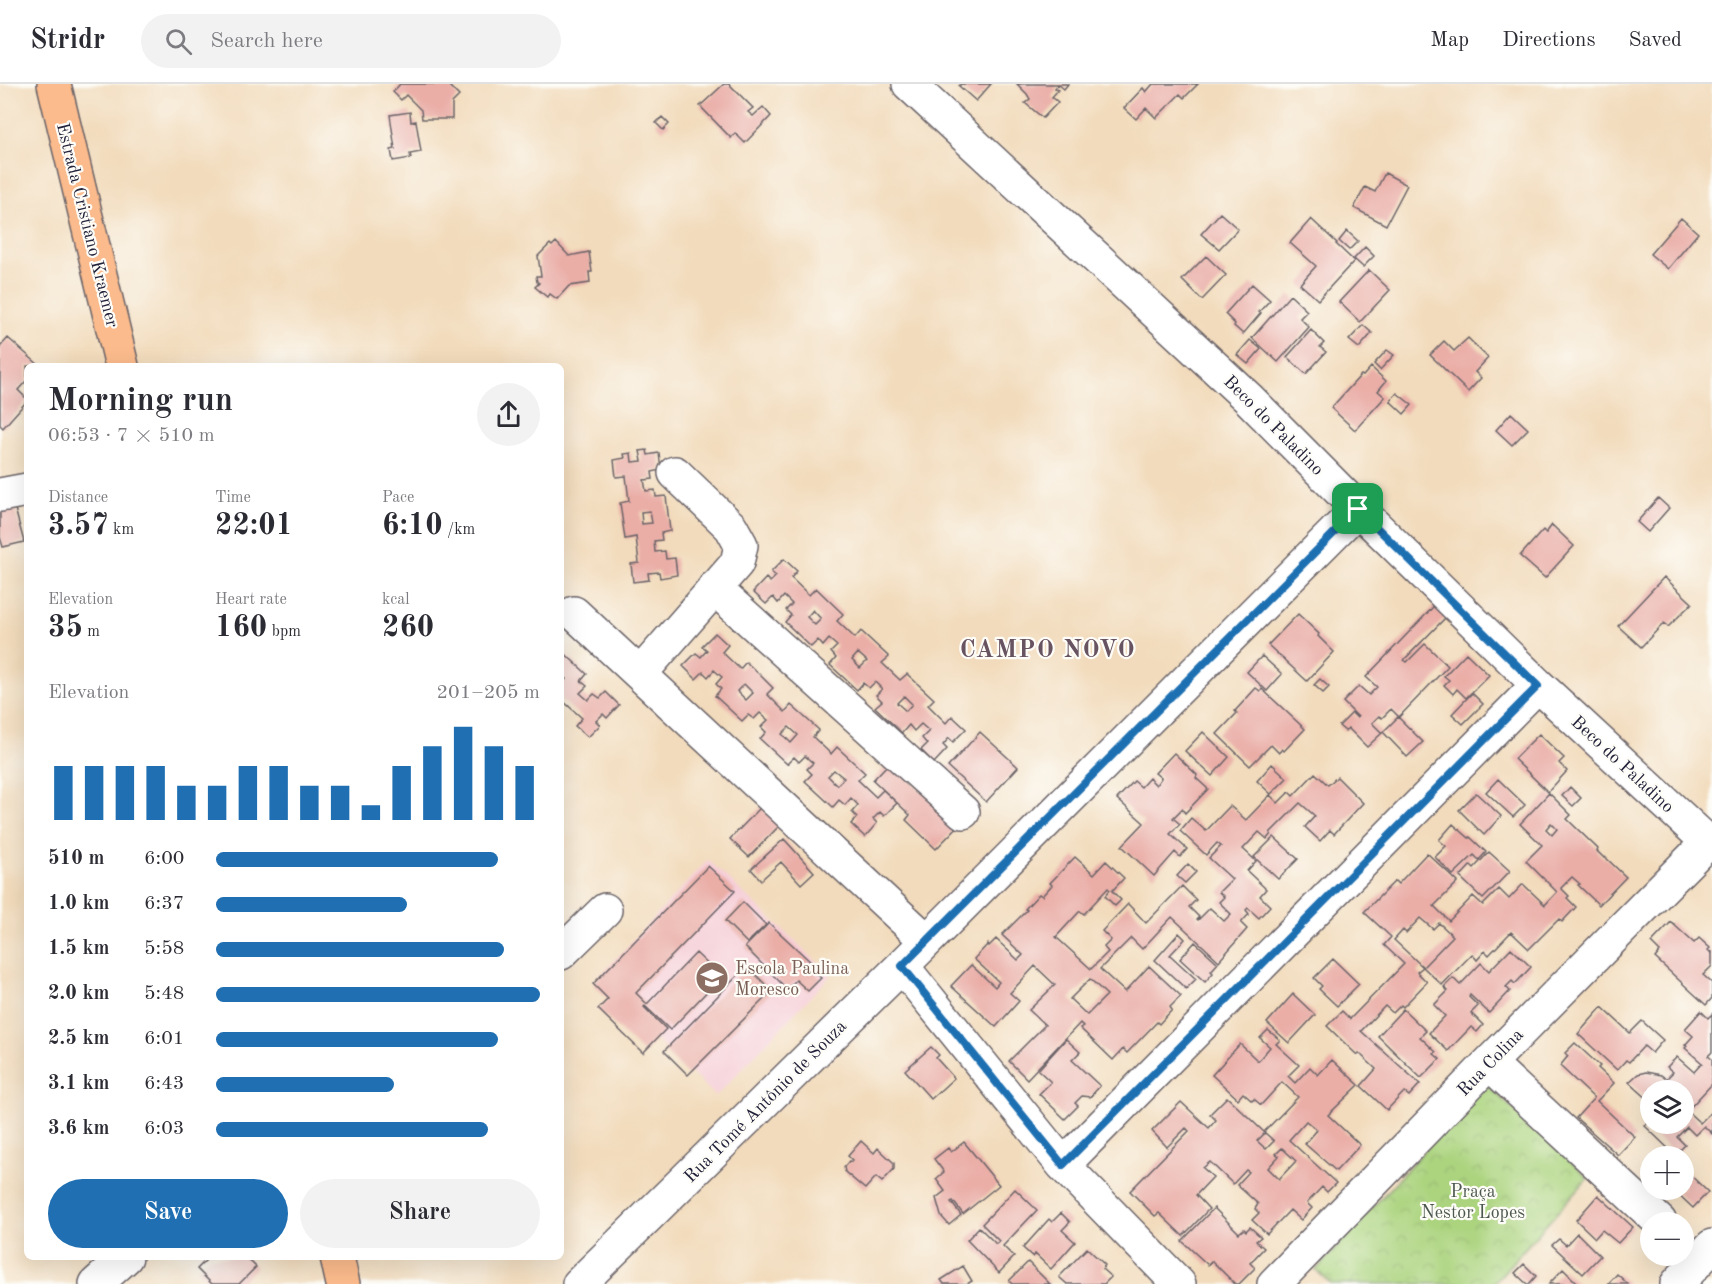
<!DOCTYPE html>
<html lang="en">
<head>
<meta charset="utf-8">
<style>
  body { margin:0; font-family:"Old Standard TT",serif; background:#f2f2f3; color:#2b2b33; height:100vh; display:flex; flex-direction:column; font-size:22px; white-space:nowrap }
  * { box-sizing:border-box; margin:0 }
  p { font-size:20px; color:#7c7c81 }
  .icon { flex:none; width:33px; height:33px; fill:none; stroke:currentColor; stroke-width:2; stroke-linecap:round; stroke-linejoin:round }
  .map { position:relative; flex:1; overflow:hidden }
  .panel { position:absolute; left:24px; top:279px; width:540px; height:897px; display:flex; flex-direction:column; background:#fff; border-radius:9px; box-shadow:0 6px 24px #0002 }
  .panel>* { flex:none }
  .tools { position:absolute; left:1640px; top:996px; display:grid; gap:12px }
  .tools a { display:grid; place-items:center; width:54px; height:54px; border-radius:50%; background:#fff; box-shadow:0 6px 24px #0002; font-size:30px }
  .pin { position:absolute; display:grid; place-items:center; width:51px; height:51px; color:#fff; margin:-26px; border-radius:12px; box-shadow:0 3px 9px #0006 }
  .round { display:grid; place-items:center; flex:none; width:63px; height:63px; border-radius:32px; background:#f2f2f3 }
  .overview { display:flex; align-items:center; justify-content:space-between; height:102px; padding:0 24px }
  h1 { font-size:33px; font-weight:700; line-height:45px }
  .stats { display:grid; grid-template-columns:repeat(3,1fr); gap:9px; height:102px; padding:6px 24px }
  .stats div { display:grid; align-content:center }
  .stats b { font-size:30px; font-weight:700 }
  .stats small { font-size:16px; font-weight:400 }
  .stats p { font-size:16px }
  .chart { height:168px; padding:12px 24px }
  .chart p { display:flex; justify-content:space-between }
  .chart svg { width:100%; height:108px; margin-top:6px; stroke:#1f6fb2; stroke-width:6 }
  .primary-button { display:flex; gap:12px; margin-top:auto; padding:12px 24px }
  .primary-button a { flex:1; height:69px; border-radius:36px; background:#1f6fb2; color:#fff; font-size:24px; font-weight:700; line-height:69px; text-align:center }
  .primary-button a+a { background:#f2f2f3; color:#2b2b33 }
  ul { padding:0 24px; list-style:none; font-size:20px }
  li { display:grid; grid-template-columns:96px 72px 1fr; align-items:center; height:45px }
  li i { height:15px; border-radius:8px; background:#1f6fb2 }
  header { display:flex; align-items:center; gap:36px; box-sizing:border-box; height:84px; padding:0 30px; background:#fff; border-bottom:2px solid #e1e1e2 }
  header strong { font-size:28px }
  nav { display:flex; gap:33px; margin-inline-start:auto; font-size:21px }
  .search { width:420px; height:54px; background:#f2f2f3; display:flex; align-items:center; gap:15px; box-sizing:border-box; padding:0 21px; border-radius:33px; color:#7c7c81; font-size:22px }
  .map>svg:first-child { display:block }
  .built { fill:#f6cfd9 }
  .park { fill:url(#park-crowns); stroke:#677b5d; stroke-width:1.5 }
  .building { fill:#eaaea7; fill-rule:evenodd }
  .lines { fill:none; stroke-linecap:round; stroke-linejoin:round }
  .minor-casing { stroke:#6b6368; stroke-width:36 }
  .major-casing { stroke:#6b6368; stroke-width:36 }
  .minor { stroke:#fff; stroke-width:33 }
  .major { stroke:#fbbb8c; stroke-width:33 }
  .route-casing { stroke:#fff; stroke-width:12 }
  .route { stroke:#1f6fb2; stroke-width:8 }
  .labels { text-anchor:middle; stroke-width:4.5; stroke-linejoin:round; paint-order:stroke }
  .street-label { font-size:18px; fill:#22223b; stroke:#fdfcf7 }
  .education-label { font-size:18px; fill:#785e54; stroke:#fdfcf7; text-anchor:start }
  .park-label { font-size:18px; fill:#4b574f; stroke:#fdfcf7 }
  .district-label { font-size:24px; font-weight:bold; letter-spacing:1.5px; fill:#685361; stroke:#fdfcf7 }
</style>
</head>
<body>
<header>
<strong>Stridr</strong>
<div class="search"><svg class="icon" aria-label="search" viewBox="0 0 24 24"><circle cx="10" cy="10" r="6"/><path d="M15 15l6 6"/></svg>Search here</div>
<nav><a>Map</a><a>Directions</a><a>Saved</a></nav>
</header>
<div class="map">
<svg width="1712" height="1200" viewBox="0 0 1712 1200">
  <defs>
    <pattern id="park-crowns" width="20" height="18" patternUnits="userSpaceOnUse" patternTransform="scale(1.5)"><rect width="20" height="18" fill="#acd47f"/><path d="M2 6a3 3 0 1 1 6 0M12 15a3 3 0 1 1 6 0" fill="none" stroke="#94b66f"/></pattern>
  </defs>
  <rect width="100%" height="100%" fill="#fdfcf7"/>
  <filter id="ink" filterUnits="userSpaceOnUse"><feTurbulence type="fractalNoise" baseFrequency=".0167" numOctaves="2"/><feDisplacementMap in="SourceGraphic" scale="12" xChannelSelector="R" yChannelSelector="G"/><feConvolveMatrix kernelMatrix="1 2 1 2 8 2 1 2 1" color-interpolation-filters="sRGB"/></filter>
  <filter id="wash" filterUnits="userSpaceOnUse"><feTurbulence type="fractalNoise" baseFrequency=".008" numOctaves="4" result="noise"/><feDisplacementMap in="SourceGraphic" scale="24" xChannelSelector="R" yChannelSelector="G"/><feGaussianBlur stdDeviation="1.35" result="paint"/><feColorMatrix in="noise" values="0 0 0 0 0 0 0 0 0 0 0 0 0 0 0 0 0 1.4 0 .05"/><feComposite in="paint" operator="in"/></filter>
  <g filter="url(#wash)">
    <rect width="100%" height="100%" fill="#f2dbbc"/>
    <!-- built -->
    <path class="built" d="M708 776 831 891 716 1012 594 898Z"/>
    <!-- park -->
    <path class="park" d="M1485 999 1588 1094 1493 1200H1331L1316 1186Z"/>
    <g id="blocks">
      <!-- building -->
      <path class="building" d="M400 0H447L459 12 452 19V35H422L421 26 406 11 401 16 393 8Z
        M724 0H729L753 24 748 28 753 32 763 23 771 32 745 59 735 49 731 54 700 22Z
        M961 0H991L976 17 959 2Z
        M1017 0H1068L1064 5 1058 0 1055 4 1058 6 1052 13 1058 18 1043 34 1025 19 1030 15 1027 10Z
        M1153 0H1198L1184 14 1180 10 1156 34 1146 24 1136 35 1124 24 1143 4 1146 8Z
        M410 28 411 38 416 37 421 68 410 70 411 74 393 77 391 66 395 65 390 31Z
        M662 33 669 40 663 46 656 39Z
        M1385 89 1407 101 1386 141 1354 124 1365 103 1375 108Z
        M1220 129 1238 145 1219 165 1201 150Z
        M1681 134 1698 149 1668 185 1650 170Z
        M1311 135 1337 159 1336 160 1354 177 1318 216 1300 200 1316 182 1290 159Z
        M1347 147 1358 157 1349 166 1339 157Z
        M556 158 569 172 589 168 592 188H589L590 199 569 202 557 215 550 210 547 213 535 203 539 199 537 198 536 192H541L538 172 550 160 552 162Z
        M1365 163 1374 172 1363 183 1354 175Z
        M1206 172 1226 191 1202 216 1182 196Z
        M1369 186 1390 206 1360 238 1339 218Z
        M1252 200 1270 216 1259 228 1261 229 1243 250 1234 242 1235 240 1225 230Z
        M1290 211 1307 227 1300 234 1309 243 1278 278 1252 254Z
        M1363 241 1372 249 1359 264 1349 256Z
        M1311 246 1324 259 1320 263 1326 268 1306 290 1287 273Z
        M8 254 40 282H27V296L18 306 27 315V317L3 344 0 341V263Z
        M1468 254 1488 274 1475 288 1481 294 1468 308 1430 271 1444 257 1454 267Z
        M1250 256 1261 265 1248 280 1237 271Z
        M1387 266 1394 271 1380 286 1374 280Z
        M1371 283 1386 297 1378 307 1385 313 1355 346 1331 324 1361 291 1363 292Z
        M1397 309 1412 321 1404 330 1390 317Z
        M1511 329 1528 345 1512 361 1496 346Z
        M647 366 648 371 659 369 661 386 652 388 653 395 644 396 646 407 655 406 656 413 666 412 670 447 661 449 662 456 654 457 655 468 665 467 666 475 675 474 677 491 660 494 659 488 648 489 649 496 633 498 631 480 639 479 636 453 625 455 620 419 629 417 626 392 616 393 614 376 625 374 624 370 631 369 632 378 642 377 640 367ZM650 427 652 439 642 440 641 428Z
        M1658 414 1669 424 1648 448 1637 438Z
        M14 421 24 458 3 463 0 453V424Z
        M1552 441 1574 462 1545 494 1520 472 1543 446 1546 449Z
        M784 475 797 487 791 494 809 511 816 504 843 530 837 537 855 554 861 547 889 573 882 579 900 596 907 590 934 615 928 621 946 639 952 632 966 645 953 658 949 654 943 661 947 665 934 679 921 666 927 660 922 654 929 647 921 640 914 647 909 641 902 649 875 623 882 617 876 611 882 605 875 598 869 604 863 599 857 606 830 581 836 574 831 568 837 562 829 555 823 562 818 556 811 563 785 538 791 531 786 526 792 520 784 512 778 519 773 513 766 520 753 508 766 494 770 498 776 492 771 488ZM813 526 821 535 815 541 807 533ZM858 569 867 577 860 584 852 576ZM904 612 912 620 906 627 897 619Z
        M1664 493 1692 519 1668 543 1664 539 1641 563 1618 542Z
        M1435 521 1447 532 1404 576 1407 578 1425 560 1448 582 1399 633 1391 625 1382 634 1379 632 1372 639 1382 649 1367 663 1348 644 1345 647 1339 642 1352 629 1357 634 1358 633 1343 618 1359 602 1369 611 1377 603 1366 593Z
        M1298 530 1319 550 1318 552 1334 568 1307 597 1268 561Z
        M715 549 728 561 722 568 740 585 746 578 760 591 773 604 767 610 785 628 791 621 819 646 813 653 831 670 837 663 865 689 858 696 876 713 883 706 897 719 884 732 880 728 873 735 877 739 865 753 851 740 857 733 852 728 858 721 851 714 845 721 839 716 833 723 805 697 812 690 807 685 813 679 805 672 799 678 794 673 787 680 760 655 766 648 761 643 768 636 760 629 754 635 748 631 742 637 715 612 721 605 716 600 722 593 714 586 708 593 703 588 696 595 683 582 696 569 701 573 707 566 702 562ZM744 600 753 609 746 616 737 607ZM789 643 798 651 791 659 782 650ZM834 686 844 694 837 701 828 692Z
        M561 566 587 590 581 597 587 602 580 609 588 616 594 610 600 614 606 608 619 621 607 634 603 630 596 637 600 641 588 653 575 642 582 634 563 617 561 619V601L566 595 561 590Z
        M1466 569 1489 591 1466 614 1457 605 1453 610 1444 601 1449 596 1444 592Z
        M1262 572 1282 590 1267 607 1247 588Z
        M1320 595 1329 603 1323 609 1314 601Z
        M1256 604 1260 607 1262 605 1305 645 1284 667 1282 665 1279 669 1271 661 1250 682 1217 650 1237 629 1235 627Z
        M1472 609 1483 620 1463 640 1452 630Z
        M1398 633 1423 658 1407 673 1383 648Z
        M980 648 1018 683 986 718 948 683Z
        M1203 648 1229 673 1212 692 1185 667Z
        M1539 650 1564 674 1559 679 1567 687 1548 708 1514 675Z
        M1174 669 1197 691 1196 694 1208 705 1185 729 1182 725 1173 734 1180 740 1170 750 1187 765 1180 773 1175 768 1154 792 1122 762 1144 739 1117 715 1134 697 1141 703 1149 694 1156 701 1161 694 1155 689Z
        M889 679 961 739 936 765 906 736 910 731 873 696Z
        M1272 680 1287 694 1271 710 1257 697Z
        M1315 689 1328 701 1337 693 1363 719 1334 750 1330 746 1320 757 1305 743 1315 732 1300 719 1270 749 1271 750 1267 755 1259 748 1243 765 1256 777 1247 787 1266 805 1260 812 1270 822 1259 834 1248 824 1246 826 1249 830 1241 839 1247 845 1219 877 1172 833 1142 865 1131 854 1100 885 1125 908 1149 882 1181 912 1170 923 1172 926 1159 940 1157 938 1127 969 1123 965 1113 976 1080 944 1083 942 1080 939 1027 995 1009 977 1045 941 1029 926 1055 901 1035 882 1010 909 1019 917 996 943 951 902 971 881 995 903 999 898 974 875 988 860 989 862 996 855 1018 876 1023 871 1002 851 1027 826 1025 825 1039 810 1042 812 1052 801 1050 799 1075 773 1094 790 1106 777 1124 794 1112 807 1121 816 1115 822 1105 812 1110 806 1108 804 1084 830 1080 827 1056 853 1091 885 1108 868 1104 863 1111 856 1102 847 1128 820 1146 839 1182 802 1196 816 1189 823 1199 833 1197 835 1198 836 1210 824 1224 837 1231 830 1219 818 1224 813 1219 808 1232 795 1209 774 1221 762 1217 759 1206 771 1180 747 1191 734 1206 747 1230 722 1246 736 1270 711 1278 719 1289 708 1293 712ZM1090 895 1107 911 1087 931 1070 915Z
        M1498 695 1525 721 1513 733 1486 708Z
        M1570 703 1581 714 1573 722 1562 712Z
        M1476 709 1501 732 1484 751 1459 726Z
        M1549 709 1571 731 1567 735 1598 765 1597 767 1604 774 1605 773 1626 793 1599 821 1578 801 1580 800 1572 793 1561 804 1569 812 1567 814 1576 823 1562 838 1559 835 1529 865 1511 848 1489 871 1485 867 1477 876 1472 870 1442 901 1423 883 1417 888 1427 898 1403 923 1401 921 1393 929 1385 922 1361 947 1420 1000 1409 1012 1404 1008 1387 1026 1361 1002 1376 985 1359 969 1357 971 1327 942 1342 927 1350 935 1404 880 1384 861 1391 853 1364 828 1395 797 1398 800 1427 769 1458 798 1434 822 1449 837 1473 812 1483 821 1499 805 1509 815 1523 800 1545 821 1557 808 1526 777 1542 761 1520 740ZM1551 739 1557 745 1552 751 1546 745ZM1420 834 1433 845 1439 839 1453 852 1423 883 1394 856 1403 846 1406 849Z
        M761 723 780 741 749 773 730 755Z
        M1453 740 1469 754 1470 753 1486 768 1479 776 1474 771 1453 791 1435 773 1446 762 1439 756Z
        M1274 753 1298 775 1278 795 1254 773Z
        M784 755 814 788 801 800 781 778 761 796 751 785Z
        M1489 768 1510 787 1483 815 1460 793 1471 781 1474 784Z
        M1188 780 1196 788 1185 799 1177 792Z
        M708 782 735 807 636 909 647 920 696 869 721 893 670 946 645 922 644 923 666 945 643 969 598 925 608 915 593 900Z
        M743 818 766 841 747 859 725 837Z
        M1671 838 1694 859 1699 854 1710 864 1708 866 1711 869 1712 867V882L1703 891 1712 899V914L1706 921 1655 874 1660 868 1651 859Z
        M769 839 813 880 810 883 821 894 808 907 796 896 787 905 745 863Z
        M1179 849 1185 855 1170 871 1196 895 1186 905 1155 876Z
        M1195 858 1218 879 1211 887 1213 889 1205 898 1180 875Z
        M1511 864 1531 883 1515 900 1512 897 1506 903 1510 907 1489 929 1470 911 1469 913 1478 922 1471 929 1483 941 1477 948 1471 943 1448 967 1429 949 1445 932 1434 921 1448 907 1444 903 1453 894 1460 901 1481 879 1489 887Z
        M1333 875 1359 900 1337 922 1319 905 1322 902 1314 894Z
        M747 882 772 907 688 991 664 967Z
        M1293 910 1315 931 1289 959 1267 939Z
        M1602 923 1630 949 1642 937 1663 956 1652 969 1644 962 1629 978 1626 976 1617 986 1578 950Z
        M1403 925 1426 947 1420 953 1436 968 1434 970 1440 975 1421 994 1378 952Z
        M1701 927 1708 934 1712 930V968L1708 972 1712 975V1000L1687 1027 1700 1039 1712 1027V1050L1704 1042 1695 1051 1687 1043 1677 1053 1685 1061 1675 1071 1645 1042 1650 1036V1040H1683V1006H1650V1017L1629 998 1638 990 1646 988 1661 991 1666 995 1673 988 1667 983 1677 973 1694 988 1702 979 1685 964 1687 962 1685 961 1693 952 1685 945Z
        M1268 946 1280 956 1276 960 1299 981 1288 992 1295 999 1310 983 1318 991 1332 976 1359 1001 1328 1031 1360 1061 1336 1087 1305 1060 1317 1046 1306 1037 1289 1056 1336 1099 1327 1108 1322 1103 1307 1119 1312 1124 1301 1136 1290 1126 1267 1150 1252 1136 1259 1129 1255 1125 1258 1120 1237 1101 1249 1088 1246 1086 1233 1100 1210 1078 1203 1084 1213 1093 1196 1111 1209 1125 1183 1152 1159 1129 1155 1132 1130 1107 1189 1047 1186 1044 1167 1063 1152 1047 1181 1018 1209 1044 1216 1036 1210 1030 1227 1013 1265 1049 1257 1057 1266 1065 1274 1057 1264 1048 1298 1013 1282 998 1261 1021 1254 1015 1252 1017 1243 1009 1238 1015 1212 991 1240 960 1258 977 1270 963 1260 954ZM1282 1064 1296 1077 1279 1095 1268 1084 1279 1072 1276 1070Z
        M1066 955 1080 968 1072 976 1100 1002 1090 1013 1082 1012 1075 1019 1078 1022 1065 1035 1039 1010 1051 998 1038 986Z
        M1575 959 1600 982 1598 984 1614 999 1597 1017 1635 1053 1618 1071 1576 1034 1594 1014 1560 982 1568 972 1565 969Z
        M931 963 939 971 936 974 954 994 931 1015 905 986Z
        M861 1057 874 1069 878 1064 894 1079V1085L882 1098 876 1093 865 1105 845 1088 844 1083 849 1077 851 1078 852 1076 848 1072Z
        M964 1058 999 1101 963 1130 953 1117 951 1118 961 1131 949 1141 941 1132 936 1114 945 1107 936 1095 944 1088 934 1075 948 1064 951 1068Z
        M1683 1084 1708 1108 1693 1124 1674 1106H1683Z
        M1015 1105 1037 1126 1003 1162 1014 1173 999 1189 967 1156 979 1143 996 1160 999 1157 982 1140Z
        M1598 1111 1633 1143 1618 1159 1602 1146 1595 1154 1576 1136Z
        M1214 1124 1239 1149 1244 1145 1246 1147 1250 1143 1261 1153 1256 1157 1264 1164 1250 1179 1255 1184 1239 1200H1235L1212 1177 1208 1181 1182 1157Z
        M1061 1129 1070 1138 1062 1146 1075 1158 1051 1185 1035 1170 1033 1173 1023 1164 1049 1135 1052 1138Z
        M1577 1149 1600 1172 1583 1190 1552 1161 1559 1155 1566 1161Z
        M1087 1164 1105 1181 1102 1185 1111 1193 1104 1200H1067L1059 1193Z
        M209 1173H246L256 1183 239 1200H212L197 1185Z
        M1028 1178 1050 1200H1012L1009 1197Z
        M1524 1180 1536 1192 1529 1200H1527L1515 1189Z
        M963 1182 972 1197 967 1200H944L941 1196Z
        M1563 1185 1578 1200H1549Z
        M1617 1190 1628 1200H1608Z"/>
    </g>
  </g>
  <g filter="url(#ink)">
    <use href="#blocks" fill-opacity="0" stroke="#6b6368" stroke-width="1.5"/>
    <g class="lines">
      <defs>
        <path id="minor" d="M909 0 1248 314 1358 425 1538 601 1712 762
          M0 411 27 406
          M714 504 963 728
          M574 529 927 857
          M640 590 737 479 741 461 731 443 675 389
          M561 869 605 826
          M902 882 1063 1081 1179 1200
          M1489 979 1660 1138
          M1063 1081 1538 601
          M96 1200 126 1173
          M579 1200 902 882 1358 425
          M1274 1200 1489 979 1708 758
          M1677 1200 1712 1162"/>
        <path id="major" d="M54 0 122 282
          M337 1173 343 1200"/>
      </defs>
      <!-- minor casing -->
      <use href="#minor" class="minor-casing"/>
      <!-- major casing -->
      <use href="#major" class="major-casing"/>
      <!-- minor -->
      <use href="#minor" class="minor"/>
      <!-- major -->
      <use href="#major" class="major"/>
    </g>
  </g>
  <g class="lines" filter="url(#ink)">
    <defs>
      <path id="route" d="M1358 425 1538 602 1063 1081 902 882Z"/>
    </defs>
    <!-- route casing -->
    <use href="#route" class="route-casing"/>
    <!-- route -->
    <use href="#route" class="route"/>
  </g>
  <!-- icons -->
  <defs>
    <symbol id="school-disc" viewBox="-11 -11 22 22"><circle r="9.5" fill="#8d6e63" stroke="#fdfcf7"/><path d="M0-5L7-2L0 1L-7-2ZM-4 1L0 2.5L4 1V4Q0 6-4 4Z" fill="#fff"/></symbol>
  </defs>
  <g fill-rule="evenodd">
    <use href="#school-disc" x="693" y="875" width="38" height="38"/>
  </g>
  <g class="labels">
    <!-- street labels -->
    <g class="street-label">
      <text transform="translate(88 141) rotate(76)" y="6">Estrada Cristiano Kraemer</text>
      <text transform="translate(1274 341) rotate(45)" y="6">Beco do Paladino</text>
      <text transform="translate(1623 680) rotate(43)" y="6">Beco do Paladino</text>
      <text transform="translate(1490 978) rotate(-46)" y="6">Rua Colina</text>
      <text transform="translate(765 1017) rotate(-45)" y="6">Rua Tomé Antônio de Souza</text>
    </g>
    <!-- education labels -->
    <g class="education-label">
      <text x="735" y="890">Escola Paulina<tspan x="735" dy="21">Moresco</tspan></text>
    </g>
    <!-- park labels -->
    <g class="park-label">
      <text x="1473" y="1113">Praça<tspan x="1473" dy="21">Nestor Lopes</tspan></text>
    </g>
    <!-- district labels -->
    <g class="district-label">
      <text x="1048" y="573">CAMPO NOVO</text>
    </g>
  </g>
</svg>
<div class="tools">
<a><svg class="icon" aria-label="layers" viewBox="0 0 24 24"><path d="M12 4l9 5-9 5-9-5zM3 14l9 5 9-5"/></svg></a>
<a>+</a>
<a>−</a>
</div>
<div class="pin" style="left:1358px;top:425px;background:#1e9e55"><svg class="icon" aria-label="arrive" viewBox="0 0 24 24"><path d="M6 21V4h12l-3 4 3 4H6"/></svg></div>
<section class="panel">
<div class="overview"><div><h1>Morning run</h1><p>06:53 · 7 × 510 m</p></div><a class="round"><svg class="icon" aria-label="share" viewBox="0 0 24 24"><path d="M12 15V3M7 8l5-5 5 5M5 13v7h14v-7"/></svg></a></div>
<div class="stats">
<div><p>Distance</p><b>3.57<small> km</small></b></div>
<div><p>Time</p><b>22:01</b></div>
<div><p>Pace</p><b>6:10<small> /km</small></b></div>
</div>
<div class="stats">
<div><p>Elevation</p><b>35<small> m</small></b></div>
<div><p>Heart rate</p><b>160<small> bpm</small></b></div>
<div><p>kcal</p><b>260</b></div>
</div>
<div class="chart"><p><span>Elevation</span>201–205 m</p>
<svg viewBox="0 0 160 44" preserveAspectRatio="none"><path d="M5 44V22M15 44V22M25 44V22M35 44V22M45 44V30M55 44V30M65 44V22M75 44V22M85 44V30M95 44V30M105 44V38M115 44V22M125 44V14M135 44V6M145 44V14M155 44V22"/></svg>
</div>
<ul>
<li><b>510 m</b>6:00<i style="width:87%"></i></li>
<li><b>1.0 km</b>6:37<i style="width:59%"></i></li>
<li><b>1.5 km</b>5:58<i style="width:89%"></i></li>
<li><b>2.0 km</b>5:48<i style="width:100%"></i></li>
<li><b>2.5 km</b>6:01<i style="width:87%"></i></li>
<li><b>3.1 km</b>6:43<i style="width:55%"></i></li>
<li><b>3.6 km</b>6:03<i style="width:84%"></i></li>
</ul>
<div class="primary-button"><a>Save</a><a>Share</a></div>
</section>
</div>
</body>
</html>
